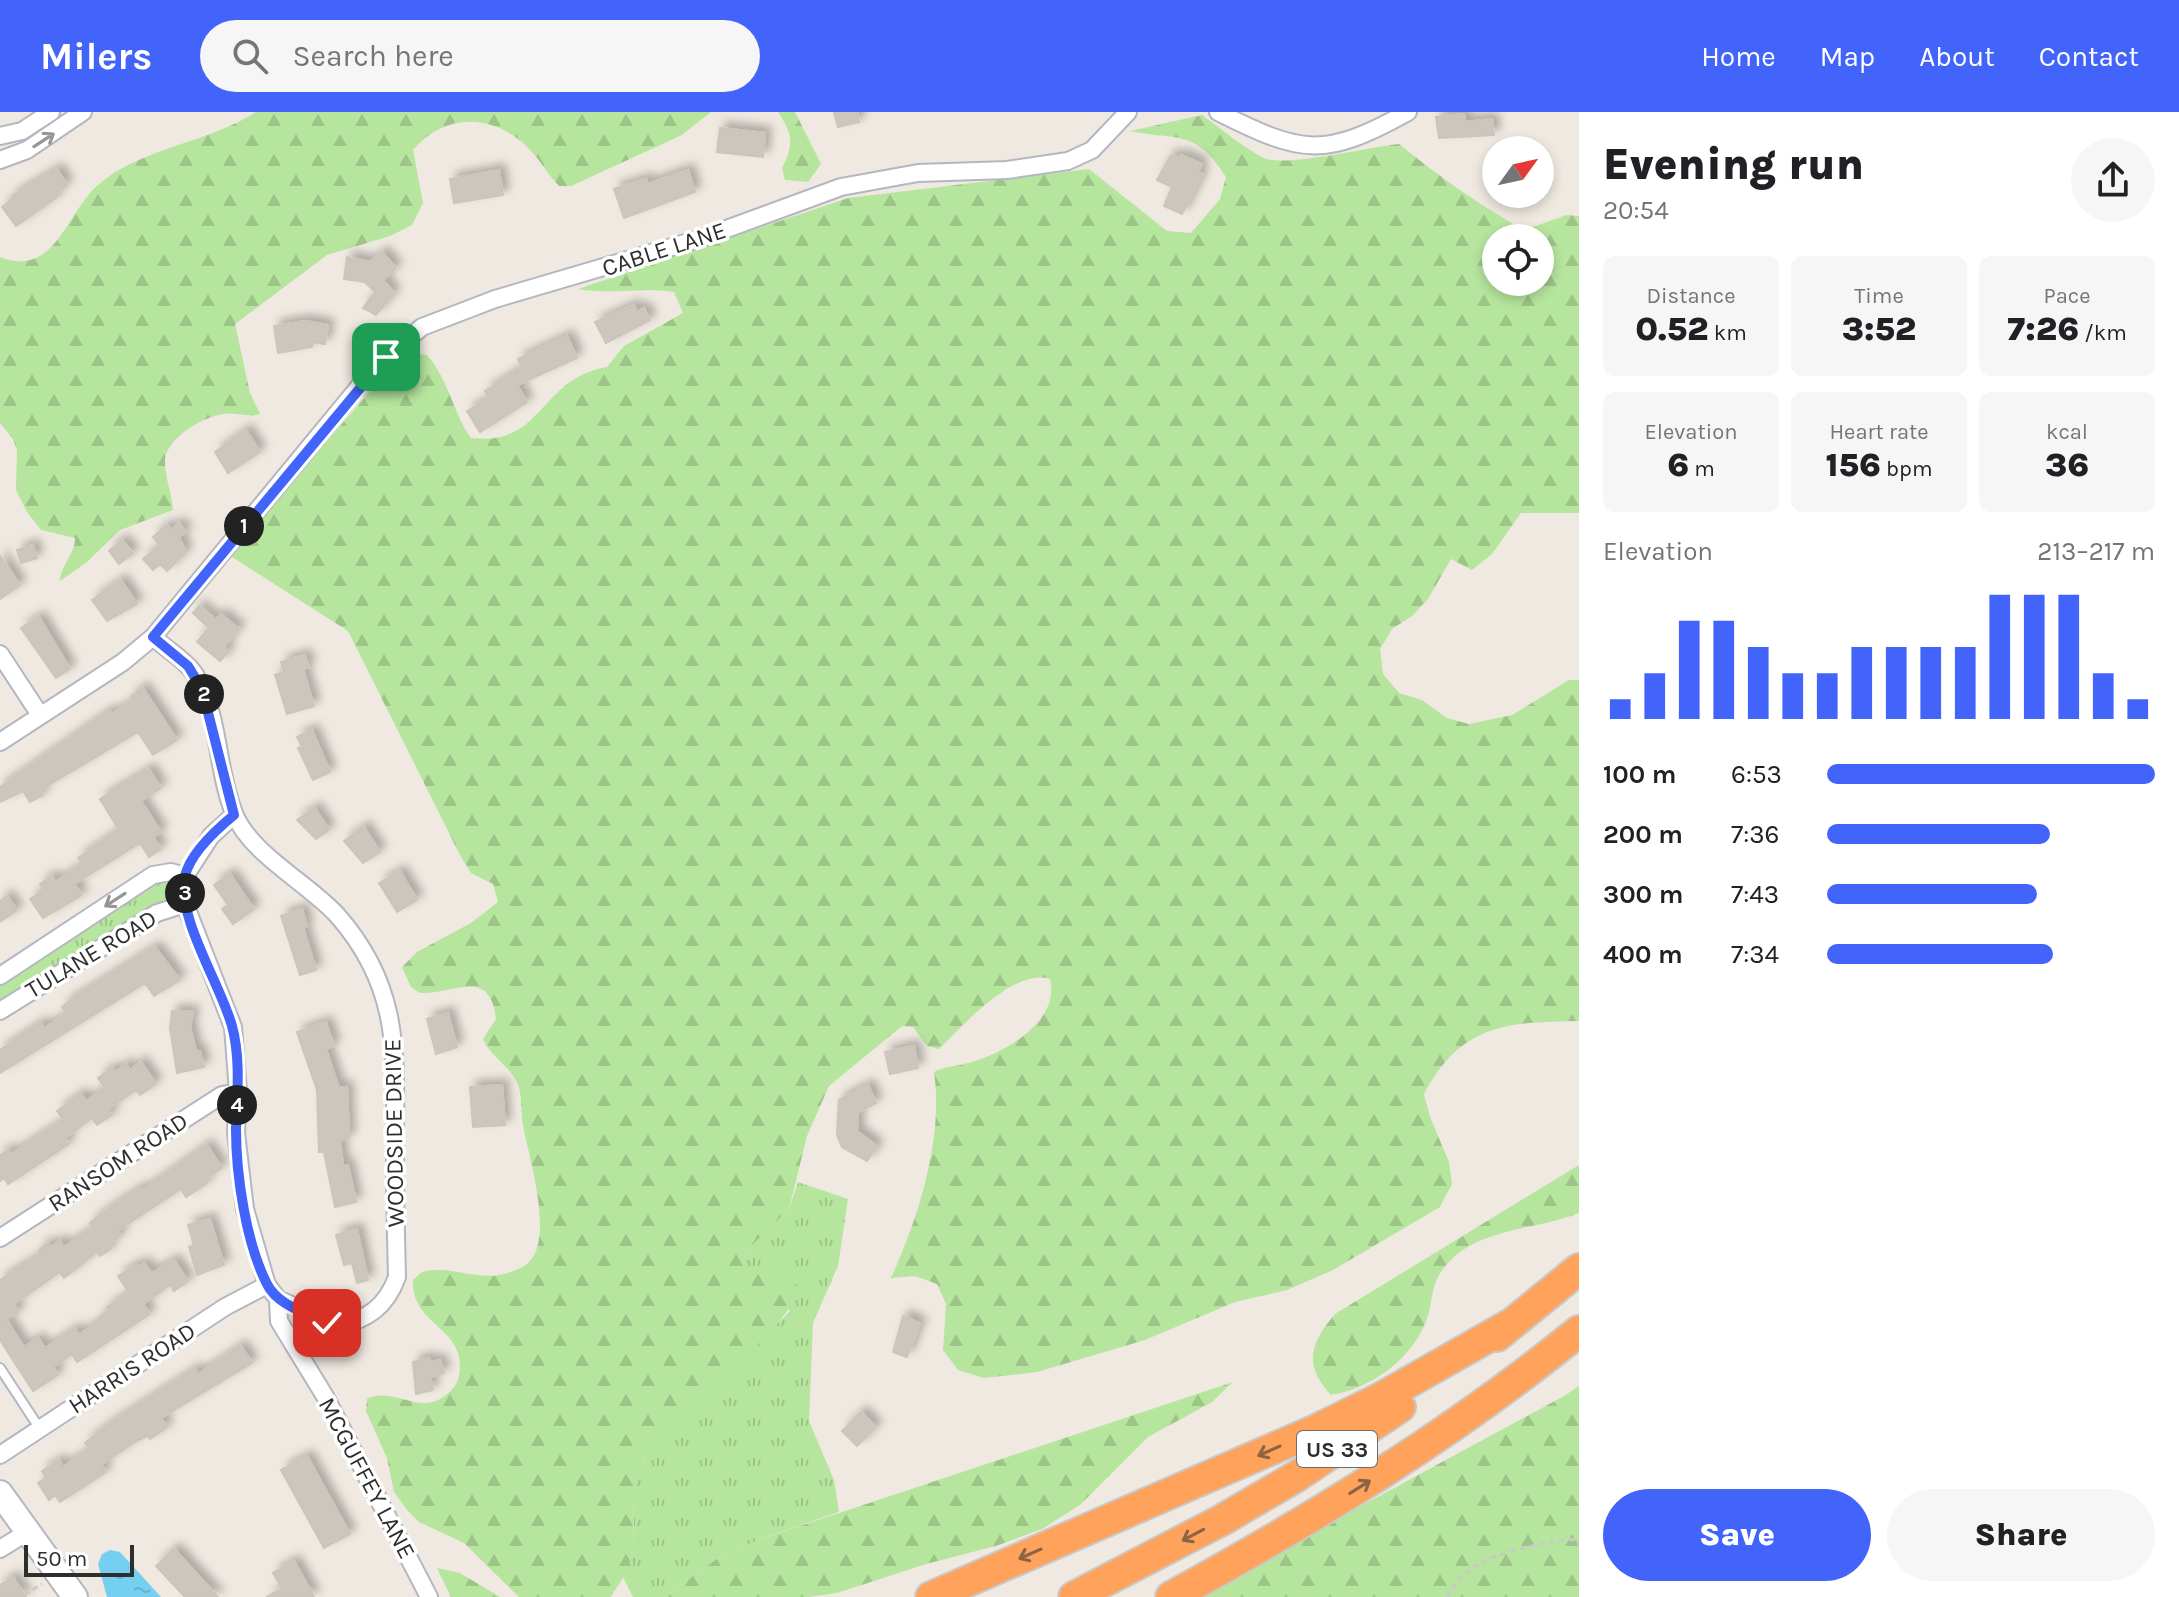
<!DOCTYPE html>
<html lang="en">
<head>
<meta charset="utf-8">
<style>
  body { margin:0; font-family:Karla,sans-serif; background:#f6f6f6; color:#202124; height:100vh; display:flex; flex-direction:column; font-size:30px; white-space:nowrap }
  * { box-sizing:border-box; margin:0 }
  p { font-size:26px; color:#757577 }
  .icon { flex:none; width:44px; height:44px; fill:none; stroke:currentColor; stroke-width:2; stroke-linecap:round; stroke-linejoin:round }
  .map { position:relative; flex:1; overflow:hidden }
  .sheet { display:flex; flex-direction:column; background:#fff; width:600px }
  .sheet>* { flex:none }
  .needle { width:52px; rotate:57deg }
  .tools { position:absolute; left:1482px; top:24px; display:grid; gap:16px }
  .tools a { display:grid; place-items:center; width:72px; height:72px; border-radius:50%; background:#fff; box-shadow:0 4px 12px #0003; font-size:40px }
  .scale { position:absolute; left:24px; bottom:20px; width:110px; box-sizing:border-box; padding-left:8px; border:4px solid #2e2e2e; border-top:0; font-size:22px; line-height:28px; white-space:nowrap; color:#2e2e2e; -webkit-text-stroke:6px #fff; paint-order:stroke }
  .pin { position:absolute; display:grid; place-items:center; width:68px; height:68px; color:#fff; margin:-34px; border-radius:16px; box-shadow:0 4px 12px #0006 }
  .km { position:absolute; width:40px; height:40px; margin:-20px; border-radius:50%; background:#222; color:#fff; font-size:22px; line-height:40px; text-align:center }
  .round { display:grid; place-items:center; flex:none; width:84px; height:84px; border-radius:42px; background:#f6f6f6 }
  .headline { display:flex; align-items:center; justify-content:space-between; height:136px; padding:0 24px }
  h1 { font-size:44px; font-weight:800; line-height:60px }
  .figures { display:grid; grid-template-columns:repeat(3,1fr); gap:12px; height:136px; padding:8px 24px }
  .figures div { display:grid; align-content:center; border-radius:12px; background:#f6f6f6; text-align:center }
  .figures b { font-size:34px; font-weight:800 }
  .figures small { font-size:22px; font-weight:400 }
  .figures p { font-size:22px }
  .chart { height:224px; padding:16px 24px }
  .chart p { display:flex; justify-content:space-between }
  .chart svg { width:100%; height:144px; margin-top:8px; stroke:#4264fb; stroke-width:6 }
  .action { display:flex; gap:16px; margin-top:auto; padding:16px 24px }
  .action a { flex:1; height:92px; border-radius:48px; background:#4264fb; color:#fff; font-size:32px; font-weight:800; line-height:92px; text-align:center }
  .action a+a { background:#f6f6f6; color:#202124 }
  ul { padding:0 24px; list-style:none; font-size:26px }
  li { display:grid; grid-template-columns:128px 96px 1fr; align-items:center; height:60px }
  li i { height:20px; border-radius:10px; background:#4264fb }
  header { display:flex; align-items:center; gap:48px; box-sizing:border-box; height:112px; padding:0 40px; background:#4264fb; color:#fff }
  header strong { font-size:38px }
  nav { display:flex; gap:44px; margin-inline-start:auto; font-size:28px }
  .search { width:560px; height:72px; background:#f6f6f6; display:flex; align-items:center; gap:20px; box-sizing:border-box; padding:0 28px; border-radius:44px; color:#757577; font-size:30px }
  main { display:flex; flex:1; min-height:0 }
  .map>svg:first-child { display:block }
  .grass { fill:url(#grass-tufts) }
  .forest { fill:url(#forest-firs); fill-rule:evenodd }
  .water { fill:url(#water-ripples) }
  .building { fill:#cbc7bf; stroke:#cbc5ba; stroke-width:2; filter:url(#shadow) }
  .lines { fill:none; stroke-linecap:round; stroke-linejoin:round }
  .lane-casing { stroke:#b4b7c1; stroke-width:12 }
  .street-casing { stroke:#b4b7c1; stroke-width:20 }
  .secondary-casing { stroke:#b4b7c1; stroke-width:28 }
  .highway-casing { stroke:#c9c9c9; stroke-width:34 }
  .path { stroke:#c9c9c9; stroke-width:3; stroke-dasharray:6 4; stroke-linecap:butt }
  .lane { stroke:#fff; stroke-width:8 }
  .street { stroke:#fff; stroke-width:16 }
  .secondary { stroke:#fff; stroke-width:24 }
  .highway { stroke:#ffa35c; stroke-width:30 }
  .oneway { stroke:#969696 }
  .oneway2 { stroke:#8c6343 }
  .route-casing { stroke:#fff; stroke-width:16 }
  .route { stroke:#4264fb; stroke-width:10 }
  .labels { text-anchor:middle; stroke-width:7; stroke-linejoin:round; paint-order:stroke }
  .shield { fill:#fff; stroke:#6d6d6d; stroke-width:2 }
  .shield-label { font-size:22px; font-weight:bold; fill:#2e2e2e }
  .street-label { font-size:24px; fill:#2e2e2e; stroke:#fff }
</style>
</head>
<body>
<header>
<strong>Milers</strong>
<div class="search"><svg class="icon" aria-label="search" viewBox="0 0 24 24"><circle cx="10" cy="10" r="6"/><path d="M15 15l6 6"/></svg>Search here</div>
<nav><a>Home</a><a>Map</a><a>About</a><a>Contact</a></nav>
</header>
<main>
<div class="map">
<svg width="1579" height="1485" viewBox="0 0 1579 1485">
  <defs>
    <pattern id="grass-tufts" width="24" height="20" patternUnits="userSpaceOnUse" patternTransform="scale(2)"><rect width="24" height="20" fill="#b6e59e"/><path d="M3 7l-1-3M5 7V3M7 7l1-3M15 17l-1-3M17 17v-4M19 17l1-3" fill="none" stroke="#9dc588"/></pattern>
    <pattern id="forest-firs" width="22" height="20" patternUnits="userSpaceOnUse" patternTransform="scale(2)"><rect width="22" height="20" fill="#b6e59e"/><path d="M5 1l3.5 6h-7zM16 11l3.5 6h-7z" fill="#9dc588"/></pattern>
    <pattern id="water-ripples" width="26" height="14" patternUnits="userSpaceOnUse" patternTransform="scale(2)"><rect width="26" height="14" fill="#75cff0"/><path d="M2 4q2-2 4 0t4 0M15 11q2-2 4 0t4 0" fill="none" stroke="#66b2ce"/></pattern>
    <filter id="shadow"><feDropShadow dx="6" dy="-6" stdDeviation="4" flood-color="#0004"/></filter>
  </defs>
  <rect width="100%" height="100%" fill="#efe9e1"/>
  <!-- grass -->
  <path class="grass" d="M169 768 173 781 166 787 0 888V869L148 770Z
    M798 1070 848 1087 838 1154 813 1211 809 1309 834 1368 839 1400 758 1428 718 1446 664 1485H633L623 1465C642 1435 627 1385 639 1358 659 1310 751 1240 790 1199L763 1162 751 1159 743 1150 746 1139 789 1097Z"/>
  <!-- forest -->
  <path class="forest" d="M256 0H711L682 23 571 74H559C549 64 542 51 532 40 496 0 445 0 413 38L423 91 412 113 390 124 327 143 235 212 250 281 260 302C247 306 237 300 223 302 203 305 168 325 165 347 164 363 172 382 173 398L120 418 87 450 60 469C61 452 75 443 75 426L41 418 27 400 16 378 17 338 13 327 0 311V145C56 167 67 98 99 72 143 35 208 31 256 0Z
    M778 0H795L821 52 808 70 785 68 782 56C794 32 793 23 778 0Z
    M1202 3C1222 17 1242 35 1264 46 1284 56 1373 34 1399 32 1437 63 1481 94 1524 118L1567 103 1579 104V401H1521L1492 442 1472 458 1451 447 1428 487 1412 504 1392 517 1380 537 1383 562 1399 581 1422 588 1447 606 1469 612 1512 603 1569 568H1579V909C1507 910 1461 912 1424 982L1430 1005 1449 1050 1452 1072 1440 1095 1333 1158 1287 1178 1235 1190 1145 1228 1037 1260 984 1266 958 1258 943 1238 946 1192 937 1172 915 1164 891 1166C918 1107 944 1026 934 960 945 954 953 955 964 952 1000 944 1061 911 1050 867 1013 856 964 913 939 937L927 934 913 915 902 914 829 974 807 1024 789 1097 746 1139 743 1150C756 1164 767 1161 786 1157L799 1176C791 1216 676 1302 645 1346 626 1374 639 1421 629 1453 626 1464 616 1475 611 1485H519L464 1431 419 1410 408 1399 394 1380 387 1346 366 1299 367 1287C394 1274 418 1304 445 1284 452 1278 457 1273 459 1264 468 1214 411 1215 413 1168L422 1160C459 1151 482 1177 524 1154 558 1134 528 1043 523 1013 521 1001 522 987 519 976 514 956 491 946 483 927L496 907C490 854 453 883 420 881L411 875 402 855 417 840 471 811 498 790 493 772 471 761 460 743 348 519 229 443 404 240 427 243C449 268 452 299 471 326 544 335 538 267 607 255L624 234 683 201 674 180C642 175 611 183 578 177L848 86 1089 57 1167 119 1191 121 1220 87 1226 65C1195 16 1178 29 1130 19ZM1496 126H1540V170H1496Z
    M1579 1053V1101C1540 1117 1485 1116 1453 1146 1427 1170 1436 1185 1425 1212 1409 1249 1370 1277 1331 1283 1303 1253 1310 1231 1335 1202Z
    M1233 1270 1212 1290 1148 1325 1080 1393 1042 1417 996 1434 926 1452 837 1481 809 1485H664L718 1446 758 1428Z
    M1579 1274V1485H1193L1564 1284Z
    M437 1456 460 1461 500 1485H451Z"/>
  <!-- water -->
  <path class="water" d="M110 1438 120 1440 161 1485H107L98 1452 102 1442Z"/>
  <!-- building -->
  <path class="building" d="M834 0H857L859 10 838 15Z
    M1464 2 1465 10 1492 7 1494 23 1439 26 1436 5Z
    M720 16 765 21 763 45 717 40Z
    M1171 43 1179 46 1181 43 1202 52 1198 60 1202 62 1182 102 1164 94 1172 75 1157 68Z
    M57 57 67 73 55 82 57 85 16 114 2 95 14 86 12 84Z
    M499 58 503 83 454 91 450 67Z
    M688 58 695 80 624 106 614 77 646 67 647 72Z
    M382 140 396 156 383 168 394 181 376 203 363 196 375 180 365 170 344 167 347 145 370 150Z
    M634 193 637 200 644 196 650 208 606 231 595 210Z
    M305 209 328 213 325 232 312 230V235L278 241 274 214Z
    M567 224 577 246 517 273 527 290 480 320 467 299 489 286 485 279 522 256 518 247Z
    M246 318 260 340 228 361 215 340Z
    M179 411 186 420 179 425 186 440 167 459 160 452 153 458 143 447 160 433 153 425 167 413 171 418Z
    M122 428 133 441 119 452 109 439Z
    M33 433 37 446 21 451 17 438Z
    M0 444 20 473 0 487Z
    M121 468 137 492 107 509 92 488Z
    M199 494 216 508 221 502 239 517 224 535 229 539 220 549 197 530 209 516 193 501Z
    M39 505 70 557 56 566 21 516Z
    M305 543 309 555 303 557 314 594 287 602 275 563 284 560 281 550Z
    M143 576 177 628 153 643 138 620 40 678 43 683 30 690 23 679 0 690V675L109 599 112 602 133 588 131 584Z
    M312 618 330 660 313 668 298 636 302 635 297 625Z
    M149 657 161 676 141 689 161 720 153 725 161 737 149 745 140 731 74 772 82 783 43 806 30 787 44 778 40 772 52 764 55 770 83 752 78 746 119 718 100 687Z
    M315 696 329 718 316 727 297 708Z
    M364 715 380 740 363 751 344 729Z
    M400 759 417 788 397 800 379 771Z
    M230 762 254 797 233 812 222 797 228 793 214 773Z
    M7 784 17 798 0 810V789Z
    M302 797 307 814 303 815 316 858 300 863 281 804Z
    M155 835 180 868 154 884 145 871 0 961V938L41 911 44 916 66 902 62 895 72 887Z
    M172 899 193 900 190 915 196 939H200L204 955 177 961 170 916Z
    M448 901 457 935 436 942 427 907Z
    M326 910 334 934 326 937 339 976 347 975 349 1026 340 1028 343 1054 348 1053 356 1090 335 1095 324 1040H319L317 978 297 920Z
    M914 934 918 956 890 962 885 940Z
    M141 950 156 972 140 983 136 978 108 997 112 1003 97 1013 92 1006 65 1026 69 1032 8 1072 4 1066 0 1069V1043L8 1038 11 1042 64 1008 57 999 81 982 86 989 105 976 98 966 112 956 115 960 126 952 130 958Z
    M502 973 505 1013 473 1015 470 975Z
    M868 973 876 991 858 1000V1020L877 1034 867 1049 842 1035 837 1023 839 988Z
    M207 1033 222 1056 205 1067 207 1071 186 1085 181 1077 117 1119 121 1124 108 1133 111 1137 100 1144 97 1140 64 1166 60 1160 14 1192 19 1200 6 1207 24 1235 38 1226 45 1236 75 1217 78 1223 100 1209 98 1206 109 1198 107 1195 129 1181 118 1164 136 1153 138 1155 144 1151 152 1161 174 1148 188 1169 174 1179 170 1173 143 1192 150 1202 77 1250 72 1242 53 1255 58 1263 33 1279 0 1228V1168L41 1142 39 1138 48 1131 51 1135 60 1129 64 1135 93 1116 90 1111 112 1094 141 1076 143 1078Z
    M210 1107 224 1153 197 1163 189 1135 194 1133 188 1113Z
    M357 1117 368 1168 357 1171 352 1151 344 1153 336 1123Z
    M903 1204 920 1211 907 1245 893 1240Z
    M241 1234 252 1251 161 1306 167 1315 150 1327 148 1324 136 1329 101 1353 106 1360 60 1390 55 1383 49 1388 38 1371 46 1366 42 1359 59 1348 63 1355 90 1337 85 1331 108 1313 195 1257 198 1262Z
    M429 1246 430 1250 440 1248 444 1261 430 1265 433 1278 416 1282 413 1250Z
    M861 1300 876 1315 857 1334 842 1319Z
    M307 1344 350 1422 324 1436 281 1358Z
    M174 1437 218 1485H185L156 1454Z
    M294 1449 314 1485H266L282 1477 273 1461Z
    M13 1465 26 1485H0V1473Z"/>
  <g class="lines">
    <defs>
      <path id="lane" d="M0 1256 40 1317"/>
      <path id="street" d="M1218 0C1302 42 1323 47 1408 0
        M0 24 22 19 51 0
        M0 48 27 38 83 0
        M153 525C166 537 184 547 194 561 220 601 216 657 234 701 249 741 309 772 337 803 406 881 394 953 395 1049 395 1088 396 1126 397 1165 386 1195 368 1207 338 1214L278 1187
        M0 542 40 603
        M0 630 123 550 153 525 376 254 422 215 495 187 702 126 841 75 918 61 1007 58 1068 49 1092 38 1128 0
        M234 703 211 724 185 764V792L233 915 238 980 236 1021 245 1097 267 1173 278 1187 279 1209 326 1286 429 1485
        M0 864 153 763 171 760 185 764
        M0 899 157 801 185 792
        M0 1126 222 983 238 980
        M0 1343 225 1195 267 1173
        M0 1437 26 1421"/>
      <path id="secondary" d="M0 1381 75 1485"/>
      <path id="highway" d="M1497 1224 1579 1157
        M931 1485 1316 1318 1379 1287 1511 1212
        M1074 1485 1222 1408 1297 1364 1400 1295
        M1171 1485C1313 1407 1453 1322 1579 1219"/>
    </defs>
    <!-- lane casing -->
    <use href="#lane" class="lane-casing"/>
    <!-- street casing -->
    <use href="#street" class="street-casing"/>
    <!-- secondary casing -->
    <use href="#secondary" class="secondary-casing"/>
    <!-- highway casing -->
    <use href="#highway" class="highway-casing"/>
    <!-- path -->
    <path class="path" d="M24 1483 42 1472
      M1447 1485C1456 1472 1463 1460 1478 1452 1501 1439 1552 1428 1578 1427L1579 1436"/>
    <!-- lane -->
    <use href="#lane" class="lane"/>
    <!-- street -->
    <use href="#street" class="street"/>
    <!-- secondary -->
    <use href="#secondary" class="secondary"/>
    <!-- highway -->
    <use href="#highway" class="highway"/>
  </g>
  <!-- one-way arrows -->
  <defs><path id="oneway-shaft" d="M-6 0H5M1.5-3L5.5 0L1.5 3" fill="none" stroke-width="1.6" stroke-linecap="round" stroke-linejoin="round" transform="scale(2)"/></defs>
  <g class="oneway">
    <use href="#oneway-shaft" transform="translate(44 28) rotate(-33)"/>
    <use href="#oneway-shaft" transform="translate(115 788) rotate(147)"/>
  </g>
  <g class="oneway2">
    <use href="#oneway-shaft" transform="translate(1269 1339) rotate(156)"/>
    <use href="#oneway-shaft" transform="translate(1360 1375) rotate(-32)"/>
    <use href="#oneway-shaft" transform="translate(1193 1423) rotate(152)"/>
    <use href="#oneway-shaft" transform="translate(1030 1442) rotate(156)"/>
  </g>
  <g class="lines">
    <defs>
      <path id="route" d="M327 1211C307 1201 277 1193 267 1172 246 1131 236 1063 236 1017 237 984 241 947 232 914 221 873 176 805 185 764 190 742 217 717 234 703L202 577 188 554 153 525 386 245"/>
    </defs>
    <!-- route casing -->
    <use href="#route" class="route-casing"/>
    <!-- route -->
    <use href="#route" class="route"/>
  </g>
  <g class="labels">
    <!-- shield labels -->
    <rect class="shield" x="1297" y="1319" width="80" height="36" rx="6"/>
    <g class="shield-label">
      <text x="1337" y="1345">US 33</text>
    </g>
    <!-- street labels -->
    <g class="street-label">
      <text transform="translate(664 137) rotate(-18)" y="8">CABLE LANE</text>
      <text transform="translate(91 842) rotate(-31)" y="8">TULANE ROAD</text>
      <text transform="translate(394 1021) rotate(-91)" y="8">WOODSIDE DRIVE</text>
      <text transform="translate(118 1050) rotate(-33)" y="8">RANSOM ROAD</text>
      <text transform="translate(132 1256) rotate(-33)" y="8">HARRIS ROAD</text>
      <text transform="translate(367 1366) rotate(62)" y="8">MCGUFFEY LANE</text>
    </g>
  </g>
</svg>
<div class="tools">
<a><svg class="needle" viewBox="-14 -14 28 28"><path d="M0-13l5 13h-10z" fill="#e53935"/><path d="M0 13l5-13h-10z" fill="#757577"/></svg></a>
<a><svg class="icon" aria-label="locate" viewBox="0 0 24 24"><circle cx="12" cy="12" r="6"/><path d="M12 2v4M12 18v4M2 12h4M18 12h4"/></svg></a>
</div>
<div class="scale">50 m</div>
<div class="pin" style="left:386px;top:245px;background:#1e9e55"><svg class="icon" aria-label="arrive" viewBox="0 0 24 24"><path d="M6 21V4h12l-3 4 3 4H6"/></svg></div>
<div class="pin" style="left:327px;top:1211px;background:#d93025"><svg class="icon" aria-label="check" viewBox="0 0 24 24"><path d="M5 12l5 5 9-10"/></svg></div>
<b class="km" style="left:244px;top:414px">1</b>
<b class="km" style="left:204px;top:582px">2</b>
<b class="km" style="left:185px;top:781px">3</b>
<b class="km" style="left:237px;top:993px">4</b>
</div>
<section class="sheet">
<div class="headline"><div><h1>Evening run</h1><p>20:54</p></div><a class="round"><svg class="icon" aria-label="share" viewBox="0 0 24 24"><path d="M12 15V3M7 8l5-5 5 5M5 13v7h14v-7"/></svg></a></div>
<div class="figures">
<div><p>Distance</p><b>0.52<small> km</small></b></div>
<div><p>Time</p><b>3:52</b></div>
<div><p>Pace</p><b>7:26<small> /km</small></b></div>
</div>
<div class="figures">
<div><p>Elevation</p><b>6<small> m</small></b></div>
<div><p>Heart rate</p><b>156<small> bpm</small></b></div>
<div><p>kcal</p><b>36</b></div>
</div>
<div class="chart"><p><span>Elevation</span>213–217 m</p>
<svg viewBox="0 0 160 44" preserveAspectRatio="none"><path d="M5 44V38M15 44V30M25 44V14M35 44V14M45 44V22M55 44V30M65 44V30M75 44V22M85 44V22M95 44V22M105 44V22M115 44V6M125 44V6M135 44V6M145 44V30M155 44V38"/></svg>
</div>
<ul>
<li><b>100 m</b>6:53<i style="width:100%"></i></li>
<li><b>200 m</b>7:36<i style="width:68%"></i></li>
<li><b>300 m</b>7:43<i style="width:64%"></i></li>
<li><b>400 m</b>7:34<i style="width:69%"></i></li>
</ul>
<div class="action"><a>Save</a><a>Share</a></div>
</section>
</main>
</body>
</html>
